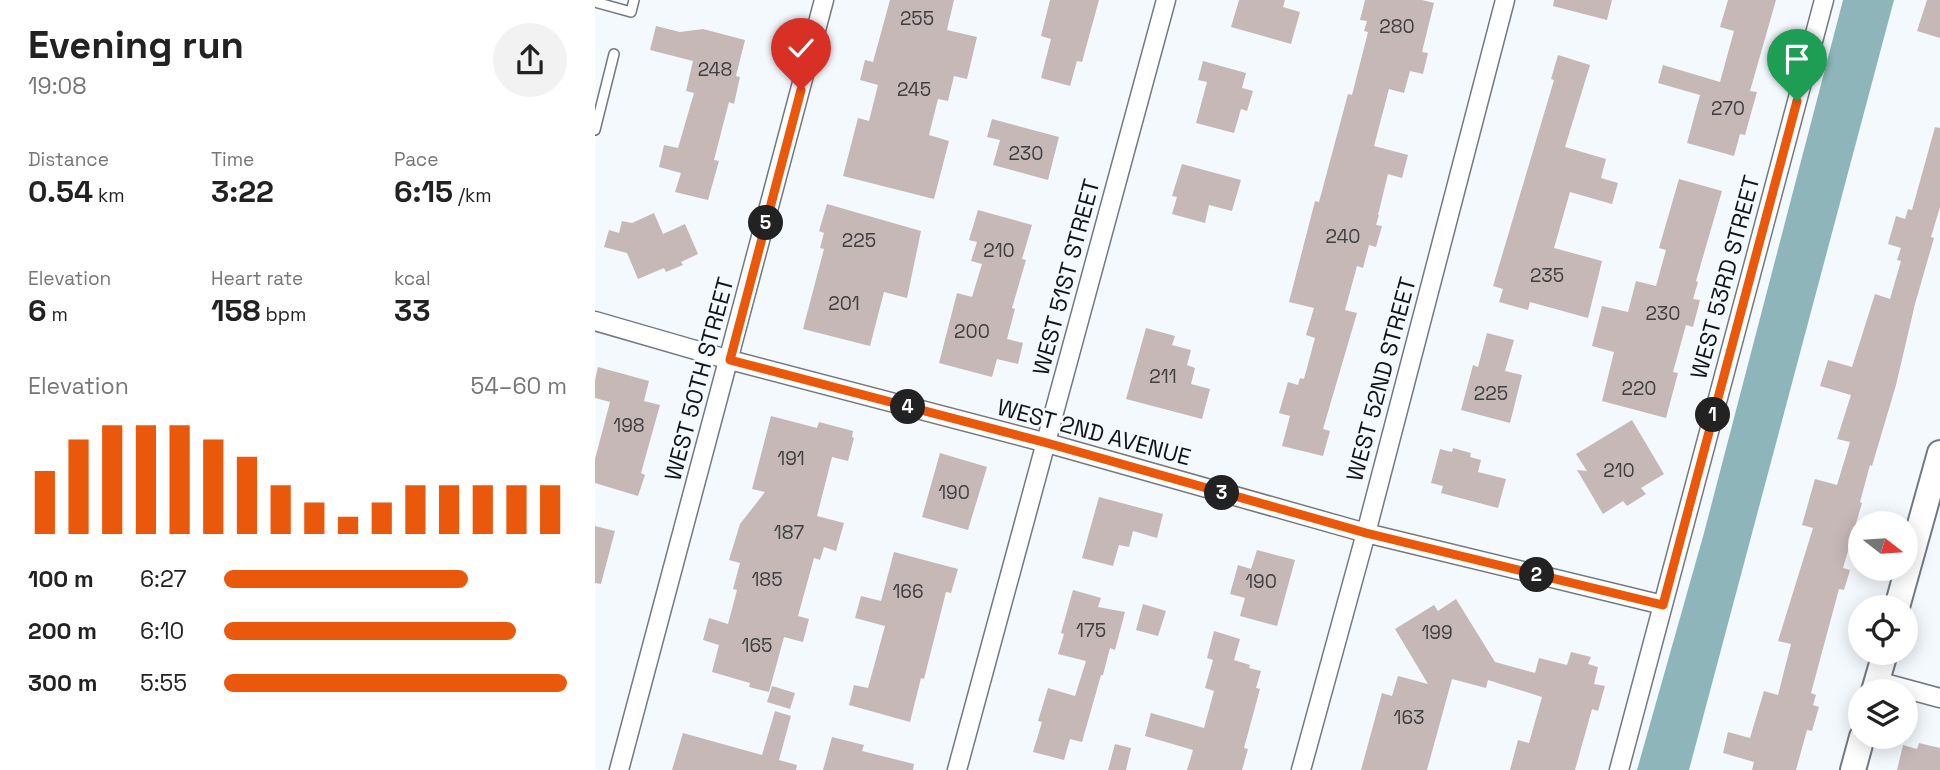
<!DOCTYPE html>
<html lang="en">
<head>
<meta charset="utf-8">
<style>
  body { margin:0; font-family:"Space Grotesk",sans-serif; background:#f2f2f2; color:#222; height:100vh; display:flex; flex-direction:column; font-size:26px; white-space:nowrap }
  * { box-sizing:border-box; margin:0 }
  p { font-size:23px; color:#767676 }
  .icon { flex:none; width:38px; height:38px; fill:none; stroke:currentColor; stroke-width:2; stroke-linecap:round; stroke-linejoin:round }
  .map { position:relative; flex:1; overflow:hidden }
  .details { display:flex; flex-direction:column; background:#fff; width:595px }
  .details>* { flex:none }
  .needle { width:46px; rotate:107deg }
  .buttons { position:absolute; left:1253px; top:511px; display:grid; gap:14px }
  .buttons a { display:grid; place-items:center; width:70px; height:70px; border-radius:50%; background:#fff; box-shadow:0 4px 18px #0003; font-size:35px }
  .pin { position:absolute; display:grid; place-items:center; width:60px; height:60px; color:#fff; margin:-72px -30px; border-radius:50% 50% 50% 0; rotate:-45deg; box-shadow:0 0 7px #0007 }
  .pin .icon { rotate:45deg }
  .km { position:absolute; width:35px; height:35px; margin:-18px; border-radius:50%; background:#222; color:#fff; font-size:19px; line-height:35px; text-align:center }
  .round { display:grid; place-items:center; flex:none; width:74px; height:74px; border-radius:37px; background:#f2f2f2 }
  .summary { display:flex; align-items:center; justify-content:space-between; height:119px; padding:0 28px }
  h1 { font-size:38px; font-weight:600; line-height:52px }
  .figures { display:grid; grid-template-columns:repeat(3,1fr); gap:10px; height:119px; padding:7px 28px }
  .figures div { display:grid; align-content:center }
  .figures b { font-size:30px; font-weight:600 }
  .figures small { font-size:19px; font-weight:400 }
  .figures p { font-size:19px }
  .chart { height:196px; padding:14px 28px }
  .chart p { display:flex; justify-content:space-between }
  .chart svg { width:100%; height:126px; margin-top:7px; stroke:#ea580c; stroke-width:6 }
  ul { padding:0 28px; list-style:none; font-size:23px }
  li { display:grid; grid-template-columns:112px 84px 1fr; align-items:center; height:52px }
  li i { height:18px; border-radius:9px; background:#ea580c }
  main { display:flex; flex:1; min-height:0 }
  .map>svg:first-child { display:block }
  .water { fill:#8eb5b9 }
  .building { fill:#c5b8b7 }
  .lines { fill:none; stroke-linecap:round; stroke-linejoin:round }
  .lane-casing { stroke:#727981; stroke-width:12 }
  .street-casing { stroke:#727981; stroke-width:21 }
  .secondary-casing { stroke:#727981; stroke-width:28 }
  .lane { stroke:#fff; stroke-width:9 }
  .street { stroke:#fff; stroke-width:18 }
  .secondary { stroke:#fff; stroke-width:24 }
  .route-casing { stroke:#fff; stroke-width:14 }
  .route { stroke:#ea580c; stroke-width:9 }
  .labels { text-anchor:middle; stroke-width:5; stroke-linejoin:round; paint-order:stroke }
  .number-label { font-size:19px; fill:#3f3e40 }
  .street-label { font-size:23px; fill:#121518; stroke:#f4f9fe }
</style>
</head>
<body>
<main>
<section class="details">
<div class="summary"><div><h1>Evening run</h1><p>19:08</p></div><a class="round"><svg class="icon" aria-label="share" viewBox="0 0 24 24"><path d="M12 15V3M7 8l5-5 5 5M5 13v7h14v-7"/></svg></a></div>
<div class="figures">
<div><p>Distance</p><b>0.54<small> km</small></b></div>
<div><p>Time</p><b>3:22</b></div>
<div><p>Pace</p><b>6:15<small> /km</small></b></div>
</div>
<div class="figures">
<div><p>Elevation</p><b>6<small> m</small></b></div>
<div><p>Heart rate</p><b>158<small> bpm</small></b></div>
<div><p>kcal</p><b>33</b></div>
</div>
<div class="chart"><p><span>Elevation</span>54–60 m</p>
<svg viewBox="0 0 160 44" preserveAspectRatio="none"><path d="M5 44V22M15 44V11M25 44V6M35 44V6M45 44V6M55 44V11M65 44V17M75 44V27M85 44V33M95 44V38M105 44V33M115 44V27M125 44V27M135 44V27M145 44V27M155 44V27"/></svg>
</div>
<ul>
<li><b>100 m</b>6:27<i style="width:71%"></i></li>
<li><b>200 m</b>6:10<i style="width:85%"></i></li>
<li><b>300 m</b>5:55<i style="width:100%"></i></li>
</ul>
</section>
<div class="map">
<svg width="1345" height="770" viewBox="0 0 1345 770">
  <rect width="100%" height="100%" fill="#f4f9fe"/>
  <!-- water -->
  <path class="water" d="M1248 0H1299L1094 770H1042L1109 533Z"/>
  <!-- building -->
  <path class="building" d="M295 0H359L352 30 382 37 372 79 359 76 353 101 343 99 334 135 354 141 339 199 248 176 263 118 274 121 283 85 265 80 270 60 278 62Z
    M455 0H504L487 62 482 61 475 86 446 78 456 39 446 36Z
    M644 0H690L688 7 705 12 696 44 636 27Z
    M770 0H827L839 3 827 52 833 53 828 74 815 71 809 93 794 89 779 146 813 155 807 178 793 174 783 215H784L781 225 787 226 781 247 774 245 768 268 762 266 750 310 762 313 728 429 735 431 728 456 687 446 695 416 684 413 693 382 703 385 705 378 709 379 720 338 711 335 719 308 694 302 720 201 724 202 753 94 757 95 773 32 769 31 772 21 765 20Z
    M959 0H1017L1012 20 958 6Z
    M1133 0H1181L1155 91 1162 92 1150 135 1145 134 1139 156 1092 143 1105 95 1063 83 1068 65 1125 82 1139 31 1125 27Z
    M1332 0H1345V38L1322 31Z
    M61 26 85 32 108 29 150 40 141 76 145 77 139 104 134 102 119 160 124 161 113 200 80 192 86 173 64 167 69 145 83 148 99 93 91 91 98 61 55 50Z
    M963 55 995 65 970 147 1011 159 1006 178 1023 183 1017 204 975 192 959 248 1007 261 993 318 935 302 933 310 904 302 908 289 898 286 959 80 956 79Z
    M608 61 651 73 647 88 658 91 652 111 646 109 639 133 601 123 612 82 603 80Z
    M397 119 464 137 453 180 398 165 405 140 392 137Z
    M1340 127 1345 128V207L1336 237 1339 238 1320 304 1301 385 1277 466 1275 465 1265 502 1267 503 1248 568 1255 570 1249 590 1244 589 1216 693 1221 695 1218 705 1224 707 1217 731 1212 730 1201 770H1157L1159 762 1128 753 1133 732 1155 738 1169 691 1183 695 1196 644 1183 641 1218 528 1207 525 1220 479 1242 485 1255 442 1242 439 1256 395 1225 386 1233 360 1257 367 1280 294 1295 299 1306 261 1302 260 1306 248 1293 244 1301 216 1310 219 1313 209 1317 210Z
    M587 164 646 180 637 211 614 205 610 223 577 214 582 197 577 196Z
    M1084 179 1127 191 1101 281 1103 282 1098 299 1105 300 1098 327 1091 325 1078 372 1083 373 1071 418 1007 401 1019 352 997 346 1007 306 1033 312 1041 281 1061 286 1071 250 1064 248Z
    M232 204 326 231 312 298 289 292 275 346 208 329 229 249 225 248 229 233 224 231Z
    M383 210 437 225 427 259 431 260 417 308 420 309 412 339 428 343 423 364 402 359 397 377 344 363 362 293 377 297 387 264 376 261 382 242 374 240Z
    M59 213 68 234 90 224 103 254 86 262 88 265 71 272 69 268 43 279 32 253 9 247 14 230 24 233 27 221 37 223Z
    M551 328 580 336 577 345 596 350 592 365 600 368 596 384 615 389 607 419 531 399Z
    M892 333 919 340 910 371 927 375 915 423 866 410 878 365 883 367Z
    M3 367 54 381 49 401 65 405 46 473 50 475 43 496 0 483V459L15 402 0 398V380Z
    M176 416 222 428 224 422 258 431 257 437 259 438 253 461 237 457 222 516 249 523 241 551 229 547 225 560 219 558 203 616 214 619 208 642 189 637 174 692 154 687 155 683 117 672 124 645 108 640 114 618 133 624 142 590 138 589 145 563 134 560 145 524 170 492 157 489Z
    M1037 420 1069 474 1046 488 1051 494 1032 506 1028 501 1008 514 982 470 992 471 981 454Z
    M858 448 876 453 875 457 886 460 883 472 911 479 903 508 846 493 848 486 836 483 845 449 857 452Z
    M345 453 392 467 373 530 327 517Z
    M504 497 568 514 562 538 538 531 534 547 524 545 518 566 487 558Z
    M0 526 20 531 6 584 0 583Z
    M662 550 700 560 682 626 645 616 650 598 635 594 643 565 656 569Z
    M299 552 363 569 356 593 351 592 329 679 326 678 315 722 254 705 259 685 273 688 290 626 260 618 266 596 286 601Z
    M478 590 506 598 503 607 530 612 520 650 515 648 508 675H506L487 742 475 739 469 760 438 752 447 722 443 721 453 688 480 696 491 661 463 654 469 634 466 633Z
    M861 599 900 662 940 673 944 658 972 665 976 652 996 657 993 664 1003 667 999 684 1010 686 1003 711 997 709 980 770H915L923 740 934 743 947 697 893 680 891 688 857 679 832 770H766L787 693 797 696 803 676 833 684 800 629 839 605 843 611Z
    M548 604 571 611 563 636 541 630Z
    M619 631 645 639 639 660 655 665 654 668 666 671 661 688 665 689 649 748 653 749 647 770H592L598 750 550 736 556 713 609 728 619 691 610 688 618 660 612 658Z
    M177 686 200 693 195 709 172 702Z
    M180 711 196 716 184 760 202 765 201 770H77L88 733 167 755Z
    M237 737 269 745 267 751 319 764 318 770H228Z
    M1324 743 1345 748V770H1302L1308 745 1322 749Z
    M520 744 536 748 531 770H513Z"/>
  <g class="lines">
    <defs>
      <path id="lane" d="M0 2 36 12 39 0
        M0 130 19 54"/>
      <path id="street" d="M0 321 135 360 452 443 771 533 1068 605
        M1282 681 1345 698
        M24 770 229 0
        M362 770 571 0
        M706 770 771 533 910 0
        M1024 770 1229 0"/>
      <path id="secondary" d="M1302 607 1345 453
        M1279 691 1290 653
        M1258 770 1267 737"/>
    </defs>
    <!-- lane casing -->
    <use href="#lane" class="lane-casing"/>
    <!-- street casing -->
    <use href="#street" class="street-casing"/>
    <!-- secondary casing -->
    <use href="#secondary" class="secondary-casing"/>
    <!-- lane -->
    <use href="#lane" class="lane"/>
    <!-- street -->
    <use href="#street" class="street"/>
    <!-- secondary -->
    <use href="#secondary" class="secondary"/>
  </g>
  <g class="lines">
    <defs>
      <path id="route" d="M206 90 135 360 452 443 771 533 1068 605 1202 101"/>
    </defs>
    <!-- route casing -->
    <use href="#route" class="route-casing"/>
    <!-- route -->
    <use href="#route" class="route"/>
  </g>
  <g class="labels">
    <!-- number labels -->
    <g class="number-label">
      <text x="322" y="25">255</text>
      <text x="802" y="33">280</text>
      <text x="120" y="76">248</text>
      <text x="319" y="96">245</text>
      <text x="1133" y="115">270</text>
      <text x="431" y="160">230</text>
      <text x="748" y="243">240</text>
      <text x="264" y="247">225</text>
      <text x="404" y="257">210</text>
      <text x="952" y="282">235</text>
      <text x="249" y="310">201</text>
      <text x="1068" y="320">230</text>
      <text x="377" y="338">200</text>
      <text x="568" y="383">211</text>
      <text x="1044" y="395">220</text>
      <text x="896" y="400">225</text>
      <text x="34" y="432">198</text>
      <text x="196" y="465">191</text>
      <text x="1024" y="477">210</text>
      <text x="359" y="499">190</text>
      <text x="194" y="539">187</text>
      <text x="172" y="586">185</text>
      <text x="666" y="588">190</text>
      <text x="313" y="598">166</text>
      <text x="496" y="637">175</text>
      <text x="842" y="639">199</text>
      <text x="162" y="652">165</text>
      <text x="814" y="724">163</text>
    </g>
    <!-- street labels -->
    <g class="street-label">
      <text transform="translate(471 277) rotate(-75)" y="8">WEST 51ST STREET</text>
      <text transform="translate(1130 277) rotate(-75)" y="8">WEST 53RD STREET</text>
      <text transform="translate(104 379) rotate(-75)" y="8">WEST 50TH STREET</text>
      <text transform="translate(786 379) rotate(-75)" y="8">WEST 52ND STREET</text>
      <text transform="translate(499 432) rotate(15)" y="8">WEST 2ND AVENUE</text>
    </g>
  </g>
</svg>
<div class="buttons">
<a><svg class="needle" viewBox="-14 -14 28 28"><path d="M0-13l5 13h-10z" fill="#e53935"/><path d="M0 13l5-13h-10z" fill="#767676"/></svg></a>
<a><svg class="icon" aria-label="locate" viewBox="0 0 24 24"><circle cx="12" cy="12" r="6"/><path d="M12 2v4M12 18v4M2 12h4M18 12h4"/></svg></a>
<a><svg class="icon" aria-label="layers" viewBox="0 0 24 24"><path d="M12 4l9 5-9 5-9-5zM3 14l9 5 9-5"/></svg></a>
</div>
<div class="pin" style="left:1202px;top:101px;background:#1e9e55"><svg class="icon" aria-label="arrive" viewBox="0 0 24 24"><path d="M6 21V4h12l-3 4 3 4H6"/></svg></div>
<div class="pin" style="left:206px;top:90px;background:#d93025"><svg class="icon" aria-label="check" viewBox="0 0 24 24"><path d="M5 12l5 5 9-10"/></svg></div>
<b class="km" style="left:1118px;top:415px">1</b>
<b class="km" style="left:942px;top:575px">2</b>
<b class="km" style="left:627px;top:493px">3</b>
<b class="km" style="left:313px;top:407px">4</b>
<b class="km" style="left:171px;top:223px">5</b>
</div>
</main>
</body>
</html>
